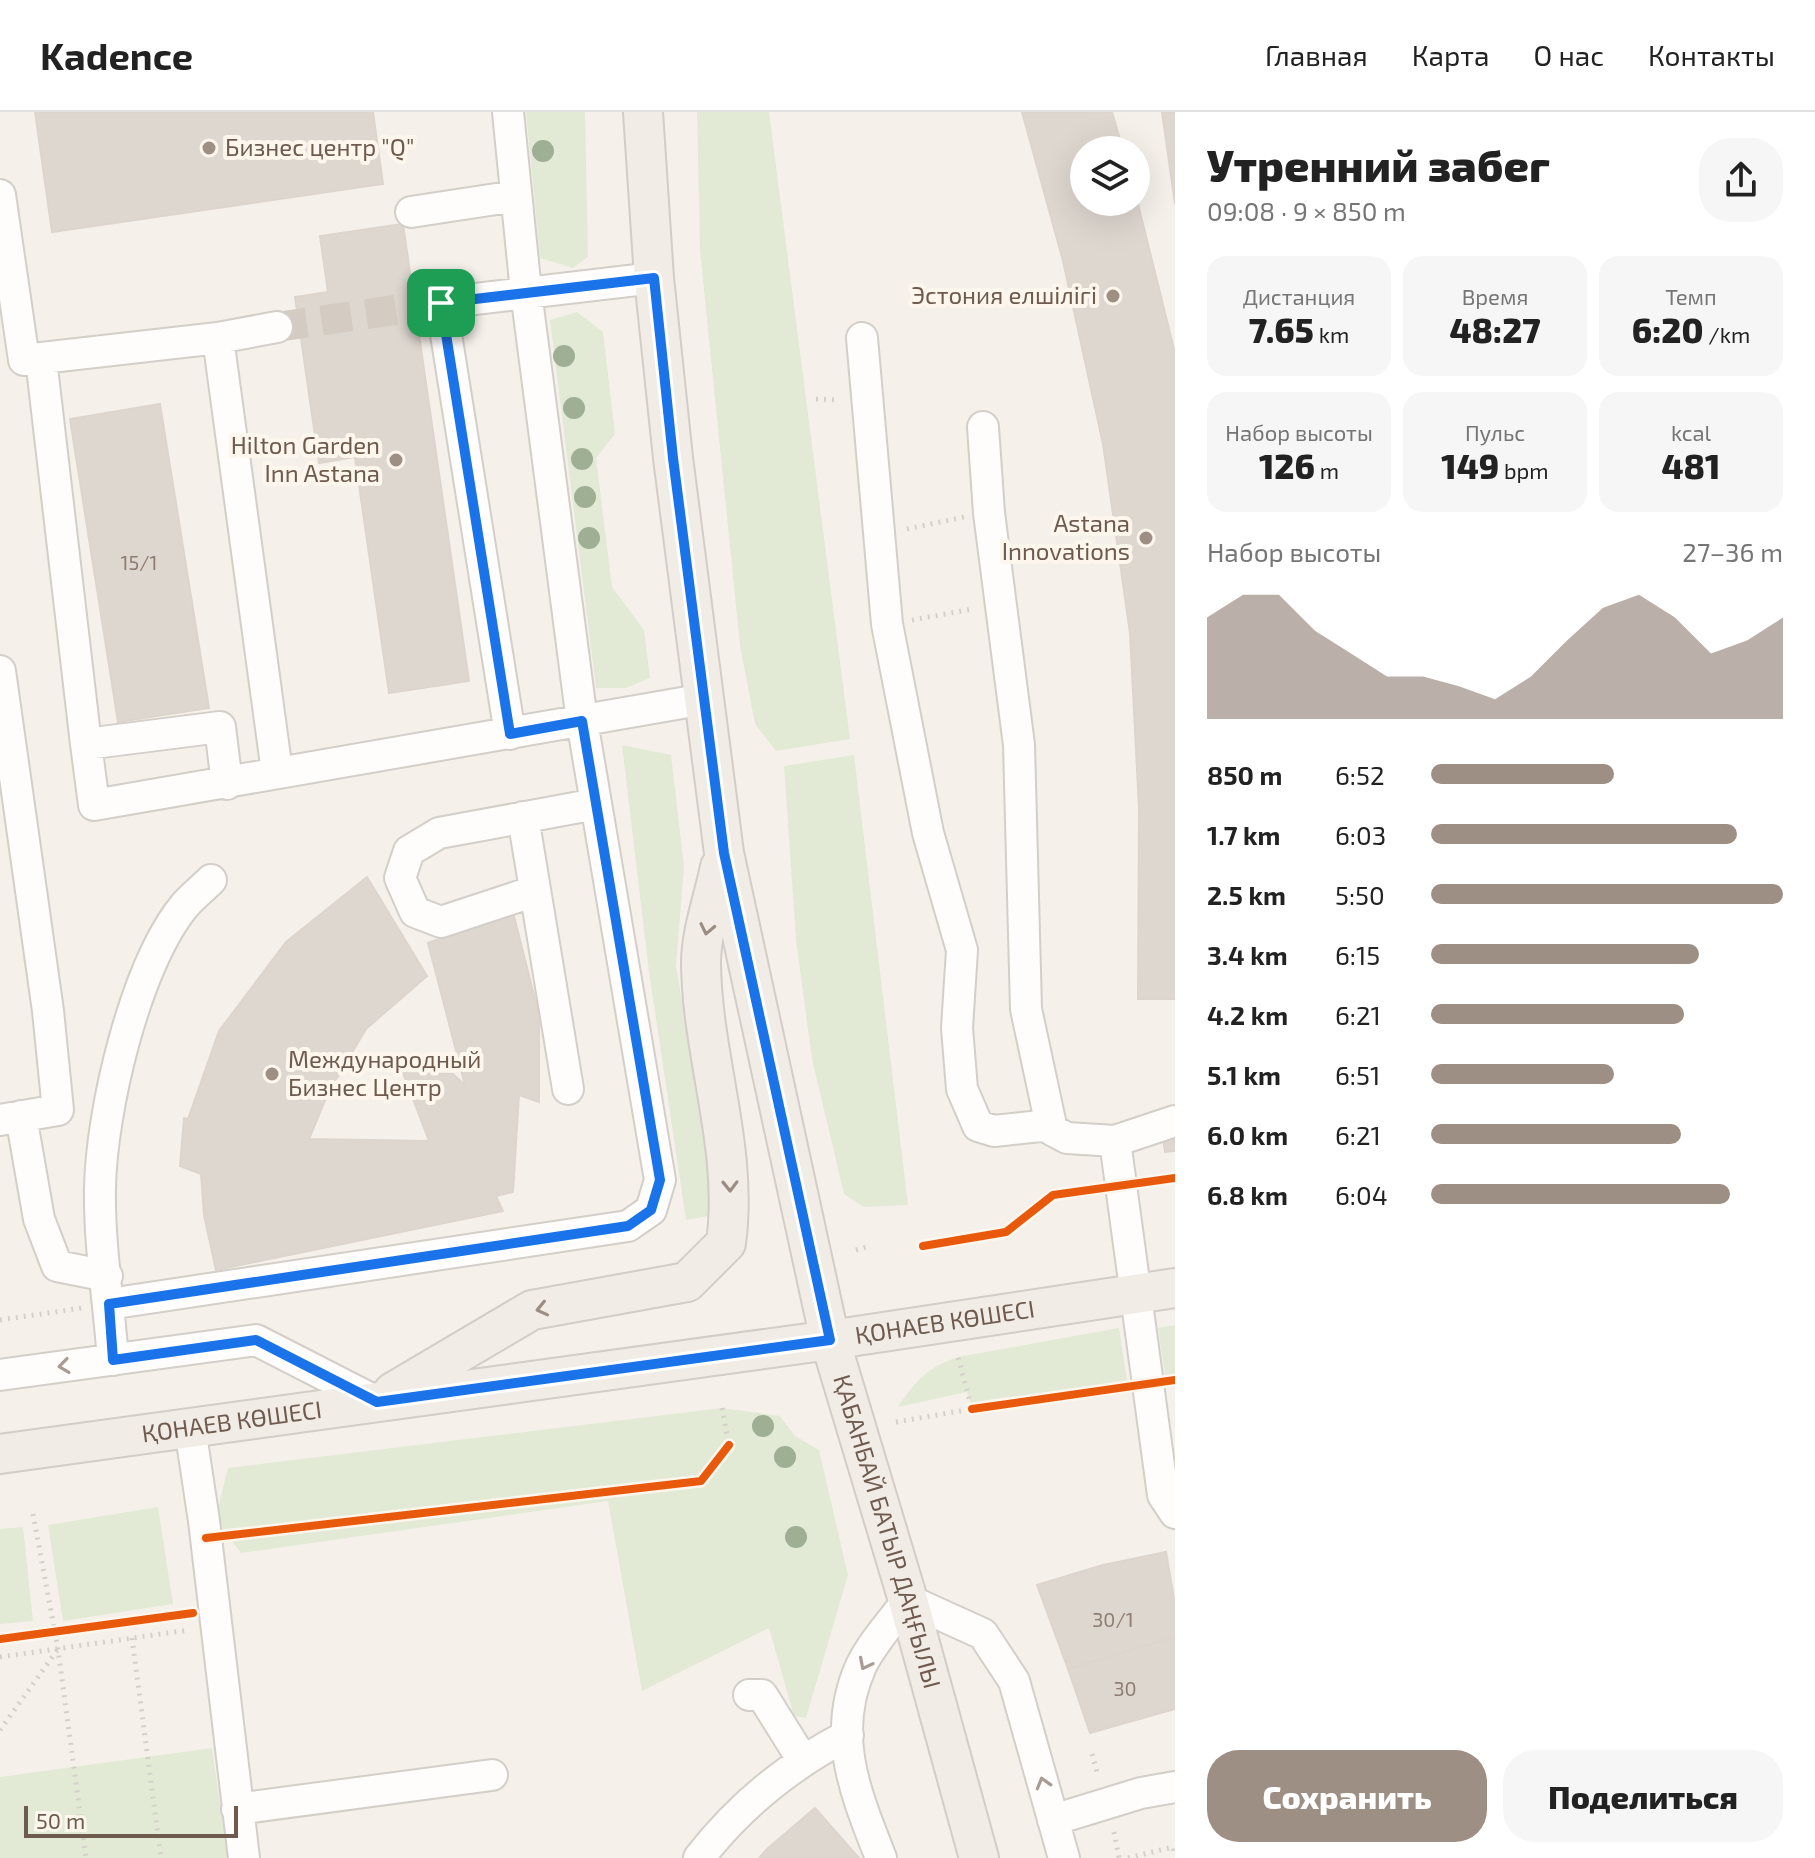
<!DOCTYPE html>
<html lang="ru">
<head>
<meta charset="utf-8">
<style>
  body { margin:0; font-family:"Exo 2",sans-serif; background:#f6f6f6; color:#222; height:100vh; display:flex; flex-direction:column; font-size:30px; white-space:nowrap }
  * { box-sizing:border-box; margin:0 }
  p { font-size:26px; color:#767676 }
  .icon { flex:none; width:44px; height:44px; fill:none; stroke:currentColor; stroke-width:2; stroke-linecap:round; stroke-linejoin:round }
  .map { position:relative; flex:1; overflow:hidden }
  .sheet { display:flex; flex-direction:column; background:#fff; width:640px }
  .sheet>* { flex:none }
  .controls { position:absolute; left:1070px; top:24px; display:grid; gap:16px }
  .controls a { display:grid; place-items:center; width:80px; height:80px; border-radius:50%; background:#fff; box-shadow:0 8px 32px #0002; font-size:40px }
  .scale { position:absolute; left:24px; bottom:20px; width:214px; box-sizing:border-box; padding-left:8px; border:4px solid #6f5a4e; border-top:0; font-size:22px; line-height:28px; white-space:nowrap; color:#6f5a4e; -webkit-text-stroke:6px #fcf6ec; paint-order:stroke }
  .pin { position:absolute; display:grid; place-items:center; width:68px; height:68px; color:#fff; margin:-34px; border-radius:16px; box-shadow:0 4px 12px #0006 }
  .round { display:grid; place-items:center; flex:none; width:84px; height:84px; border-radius:32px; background:#f6f6f6 }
  .summary { display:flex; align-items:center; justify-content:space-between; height:136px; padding:0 32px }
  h1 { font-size:44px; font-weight:800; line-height:60px }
  .stats { display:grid; grid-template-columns:repeat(3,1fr); gap:12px; height:136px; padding:8px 32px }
  .stats div { display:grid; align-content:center; border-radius:20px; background:#f6f6f6; text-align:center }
  .stats b { font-size:34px; font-weight:800 }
  .stats small { font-size:22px; font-weight:400 }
  .stats p { font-size:22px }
  .chart { height:224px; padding:16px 32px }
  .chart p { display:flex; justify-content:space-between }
  .chart svg { width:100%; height:144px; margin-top:8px; fill:#9e8f85; opacity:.7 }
  .button { display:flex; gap:16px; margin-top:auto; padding:16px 32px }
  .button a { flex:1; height:92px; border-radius:32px; background:#9e8f85; color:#fff; font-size:32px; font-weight:800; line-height:92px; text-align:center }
  .button a+a { background:#f6f6f6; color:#222 }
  ul { padding:0 32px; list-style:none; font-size:26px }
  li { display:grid; grid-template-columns:128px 96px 1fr; align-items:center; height:60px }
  li i { height:20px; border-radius:10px; background:#9e8f85 }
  header { display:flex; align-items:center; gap:48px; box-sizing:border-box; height:112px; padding:0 40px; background:#fff; border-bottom:2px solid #e0e0e0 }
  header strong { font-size:38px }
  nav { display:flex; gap:44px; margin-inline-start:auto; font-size:28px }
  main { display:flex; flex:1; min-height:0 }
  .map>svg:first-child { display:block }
  .green { fill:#e2ead6 }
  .building { fill:#ded7d0; stroke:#ddd5cd; stroke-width:2 }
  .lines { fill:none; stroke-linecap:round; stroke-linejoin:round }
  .minor-tunnel { stroke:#d4cbc3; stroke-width:30; stroke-dasharray:30 15; stroke-linecap:butt }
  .minor-casing { stroke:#d4cec9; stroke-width:34 }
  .major-casing { stroke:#d3ccc7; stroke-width:42 }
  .path { stroke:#d6d0cb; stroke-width:5; stroke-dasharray:2 6; stroke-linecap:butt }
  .minor { stroke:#fefdfc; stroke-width:30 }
  .major { stroke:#f1ede6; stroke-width:38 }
  .cycleway-casing { stroke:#fcf6ec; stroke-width:13 }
  .cycleway { stroke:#e8590c; stroke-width:8 }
  .tree { fill:#9faf93 }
  .oneway { stroke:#9c8d83 }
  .oneway2 { stroke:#a89b94 }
  .route-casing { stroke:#fff; stroke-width:16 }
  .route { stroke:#1a73e8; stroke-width:10 }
  .poi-dot { fill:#9e8f85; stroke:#fcf6ec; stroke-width:3 }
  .labels { text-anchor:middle; stroke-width:8; stroke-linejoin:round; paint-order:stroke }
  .number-label { font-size:20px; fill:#8d7c71 }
  .poi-label { font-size:24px; fill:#6f5a4e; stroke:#fcf6ec; text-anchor:end }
  .street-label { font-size:24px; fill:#6f5a4e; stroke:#fcf6ec }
</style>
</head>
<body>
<header>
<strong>Kadence</strong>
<nav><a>Главная</a><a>Карта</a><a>О нас</a><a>Контакты</a></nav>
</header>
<main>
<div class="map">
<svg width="1175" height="1746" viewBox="0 0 1175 1746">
  <rect width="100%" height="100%" fill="#f5f1ea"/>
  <!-- green -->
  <path class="green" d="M526 0H585L588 145 573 156 540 146Z
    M697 0H769L850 627 776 639 755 612 740 534 700 138Z
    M577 200 603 220 615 322 596 346 612 475 644 518 650 566 626 576H596L550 208Z
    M622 633 671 643 684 754 676 855 721 1102 686 1108 649 860Z
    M854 643 908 1093 864 1095 844 1082 812 947 796 828 784 654Z
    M1175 1213V1268L1166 1269 1158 1216Z
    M1119 1216 1128 1275 972 1297 967 1280 898 1295C916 1268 928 1255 958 1245Z
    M722 1296 780 1304 795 1324 819 1338 848 1463 806 1606 794 1604 769 1516 642 1579 608 1389 241 1441 215 1407 228 1356Z
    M158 1395 173 1492 63 1509 48 1413Z
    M23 1415 33 1509 0 1512V1417Z
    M212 1636 228 1746H0V1665Z"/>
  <!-- building -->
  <path class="building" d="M35 0H373L383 72 52 120Z
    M1022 0H1112L1123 38H1084V90H1136V84L1175 241V887H1138L1139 697 1130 521 1103 332 1063 149Z
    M1162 0H1175V92Z
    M403 112 469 569 389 581 355 345 319 351 295 185 328 180 320 124Z
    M160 292 209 596 118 610 70 307Z
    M367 765 427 864 366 917 328 981 309 1027 429 1029 403 961 453 962 465 973 428 831 513 800 539 903V990L519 983 513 1080 496 1084 503 1099 216 1158 204 1103 201 1062 180 1054 184 1006 188 1007 219 919 286 830Z
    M1175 1015V1039L1165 1040 1162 1017Z
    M1166 1440 1175 1492V1525L1068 1557 1037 1473 1103 1453Z
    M1175 1525V1597L1090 1621 1068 1557Z
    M815 1696 859 1746H759L767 1737Z"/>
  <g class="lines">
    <!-- minor-tunnel -->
    <path class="minor-tunnel" d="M277 215 422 194"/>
    <defs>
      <path id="minor" d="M0 83 24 248 218 226 277 215
        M411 100 516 84
        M441 191 510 622
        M424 193 654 166
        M218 226 277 660
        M862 226 887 512 928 721 962 838 957 916 962 977 978 1014 994 1019 1050 1013
        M41 247 86 632 220 615 227 672
        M983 315 989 401 1019 633 1026 897 1052 1018 1067 1026 1115 1029
        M0 559 48 899 58 998 0 1008
        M86 632 94 693 705 587
        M523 705 568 977
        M535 779 441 810 415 800 400 766 409 739 439 721 596 692
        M21 1004 39 1107 57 1154 107 1164
        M1175 1009 1115 1029 1163 1383 1175 1401
        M109 1192 628 1114 651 1098 660 1068 582 609 526 180 508 0
        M113 1248C109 1191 99 1133 100 1077 101 1000 135 853 185 793 193 784 203 776 211 768
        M0 1263 256 1228 377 1290
        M190 1316 204 1409 244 1746
        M749 1583H762L802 1647
        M237 1697 492 1663
        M1053 1708 1141 1681 1175 1675
        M699 1746C740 1693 788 1654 848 1623
        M881 1746C856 1682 830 1623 861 1554 872 1531 893 1508 908 1488L983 1522 1014 1569 1064 1746"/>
      <g id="major">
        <path id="s1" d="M643 0 654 166 673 346 724 741 830 1228 908 1488 979 1746"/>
        <path d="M393 1280 532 1198 687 1170 726 1131C739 1037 702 945 701 851 701 820 714 785 720 755"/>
        <path id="s2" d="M0 1342 830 1228 1175 1176"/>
      </g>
    </defs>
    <!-- minor casing -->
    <use href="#minor" class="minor-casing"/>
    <!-- major casing -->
    <use href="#major" class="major-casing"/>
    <!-- path -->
    <path class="path" d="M816 287 839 288
      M907 417 964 405
      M912 508 973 497
      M856 1138 869 1134
      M0 1208 82 1196
      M722 1296 729 1333
      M896 1310 972 1297 958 1245
      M33 1402 58 1537 86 1746
      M132 1526 161 1746
      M0 1545 189 1518
      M0 1618 58 1537
      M1092 1642 1098 1664
      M1114 1720 1119 1746
      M1128 1746 1173 1735 1175 1743"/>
    <!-- minor -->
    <use href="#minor" class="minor"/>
    <!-- major -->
    <use href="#major" class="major"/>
    <defs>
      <path id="cycleway" d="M923 1134 1006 1120 1053 1083 1175 1066
        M972 1297 1175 1268
        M206 1426 701 1369 729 1333
        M0 1527 193 1501"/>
    </defs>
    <!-- cycleway casing -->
    <use href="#cycleway" class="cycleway-casing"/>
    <!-- cycleway -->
    <use href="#cycleway" class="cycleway"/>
  </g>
  <!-- trees -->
  <g class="tree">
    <circle cx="543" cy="39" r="11"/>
    <circle cx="564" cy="244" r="11"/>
    <circle cx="574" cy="296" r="11"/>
    <circle cx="582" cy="347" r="11"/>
    <circle cx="585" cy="385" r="11"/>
    <circle cx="589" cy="426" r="11"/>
    <circle cx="763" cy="1314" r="11"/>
    <circle cx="785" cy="1345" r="11"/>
    <circle cx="796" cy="1425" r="11"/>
  </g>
  <!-- one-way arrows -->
  <defs><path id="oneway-chevron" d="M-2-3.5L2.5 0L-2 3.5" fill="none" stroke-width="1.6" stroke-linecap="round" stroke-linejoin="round" transform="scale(2)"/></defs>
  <g class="oneway">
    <use href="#oneway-chevron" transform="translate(707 817) rotate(102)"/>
    <use href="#oneway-chevron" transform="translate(730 1074) rotate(89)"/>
    <use href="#oneway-chevron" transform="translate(542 1197) rotate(167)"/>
  </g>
  <g class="oneway2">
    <use href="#oneway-chevron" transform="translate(64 1254) rotate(172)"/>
    <use href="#oneway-chevron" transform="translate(865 1552) rotate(117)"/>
    <use href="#oneway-chevron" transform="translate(1043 1671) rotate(-106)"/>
  </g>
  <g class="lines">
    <defs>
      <path id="route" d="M654 166 673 346 724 741 830 1228 377 1290 256 1228 113 1248 109 1192 628 1114 651 1098 660 1068 582 609 510 622 441 191Z"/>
    </defs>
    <!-- route casing -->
    <use href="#route" class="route-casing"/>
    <!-- route -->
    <use href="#route" class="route"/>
  </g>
  <!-- markers -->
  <g class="poi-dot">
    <circle cx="209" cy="36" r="8"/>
    <circle cx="1113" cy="184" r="8"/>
    <circle cx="396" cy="348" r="8"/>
    <circle cx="1146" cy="426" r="8"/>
    <circle cx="272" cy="962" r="8"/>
  </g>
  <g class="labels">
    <!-- number labels -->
    <g class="number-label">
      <text x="139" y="458">15/1</text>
      <text x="1113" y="1515">30/1</text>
      <text x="1125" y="1584">30</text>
    </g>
    <!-- poi labels -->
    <g class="poi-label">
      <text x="225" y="44" text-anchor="start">Бизнес центр "Q"</text>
      <text x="1097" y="192">Эстония елшілігі</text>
      <text x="380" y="342">Hilton Garden<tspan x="380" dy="28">Inn Astana</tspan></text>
      <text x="1130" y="420">Astana<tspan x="1130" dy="28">Innovations</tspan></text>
      <text x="288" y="956" text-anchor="start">Международный<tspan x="288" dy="28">Бизнес Центр</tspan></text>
    </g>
    <!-- street labels -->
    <g class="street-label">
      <text dy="8" stroke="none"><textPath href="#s2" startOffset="954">ҚОНАЕВ КӨШЕСІ</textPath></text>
      <text dy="8" stroke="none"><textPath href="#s2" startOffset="234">ҚОНАЕВ КӨШЕСІ</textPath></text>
      <text dy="8" stroke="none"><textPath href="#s1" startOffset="1444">ҚАБАНБАЙ БАТЫР ДАҢҒЫЛЫ</textPath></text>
    </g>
  </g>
</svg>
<div class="controls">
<a><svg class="icon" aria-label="layers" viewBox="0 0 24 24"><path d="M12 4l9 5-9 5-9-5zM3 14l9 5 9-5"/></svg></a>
</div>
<div class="scale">50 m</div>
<div class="pin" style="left:441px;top:191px;background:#1e9e55"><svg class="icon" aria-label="arrive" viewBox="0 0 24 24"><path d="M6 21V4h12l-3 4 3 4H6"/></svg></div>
</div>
<section class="sheet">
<div class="summary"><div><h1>Утренний забег</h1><p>09:08 · 9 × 850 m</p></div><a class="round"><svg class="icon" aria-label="share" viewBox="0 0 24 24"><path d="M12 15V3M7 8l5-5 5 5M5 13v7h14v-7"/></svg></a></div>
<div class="stats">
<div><p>Дистанция</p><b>7.65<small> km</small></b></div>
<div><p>Время</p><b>48:27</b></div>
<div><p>Темп</p><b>6:20<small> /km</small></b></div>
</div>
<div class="stats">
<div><p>Набор высоты</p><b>126<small> m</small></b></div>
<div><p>Пульс</p><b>149<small> bpm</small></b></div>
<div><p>kcal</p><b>481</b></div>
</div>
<div class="chart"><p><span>Набор высоты</span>27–36 m</p>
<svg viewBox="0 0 160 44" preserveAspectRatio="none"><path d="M0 44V13L10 6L20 6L30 17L40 24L50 31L60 31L70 34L80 38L90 31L100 20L110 10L120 6L130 13L140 24L150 20L160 13V44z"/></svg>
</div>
<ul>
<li><b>850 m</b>6:52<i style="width:52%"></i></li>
<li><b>1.7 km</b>6:03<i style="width:87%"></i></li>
<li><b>2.5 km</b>5:50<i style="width:100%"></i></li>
<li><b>3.4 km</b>6:15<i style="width:76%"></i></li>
<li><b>4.2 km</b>6:21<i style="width:72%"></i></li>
<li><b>5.1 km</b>6:51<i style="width:52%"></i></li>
<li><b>6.0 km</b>6:21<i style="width:71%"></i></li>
<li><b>6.8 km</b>6:04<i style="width:85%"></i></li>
</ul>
<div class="button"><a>Сохранить</a><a>Поделиться</a></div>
</section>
</main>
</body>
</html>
